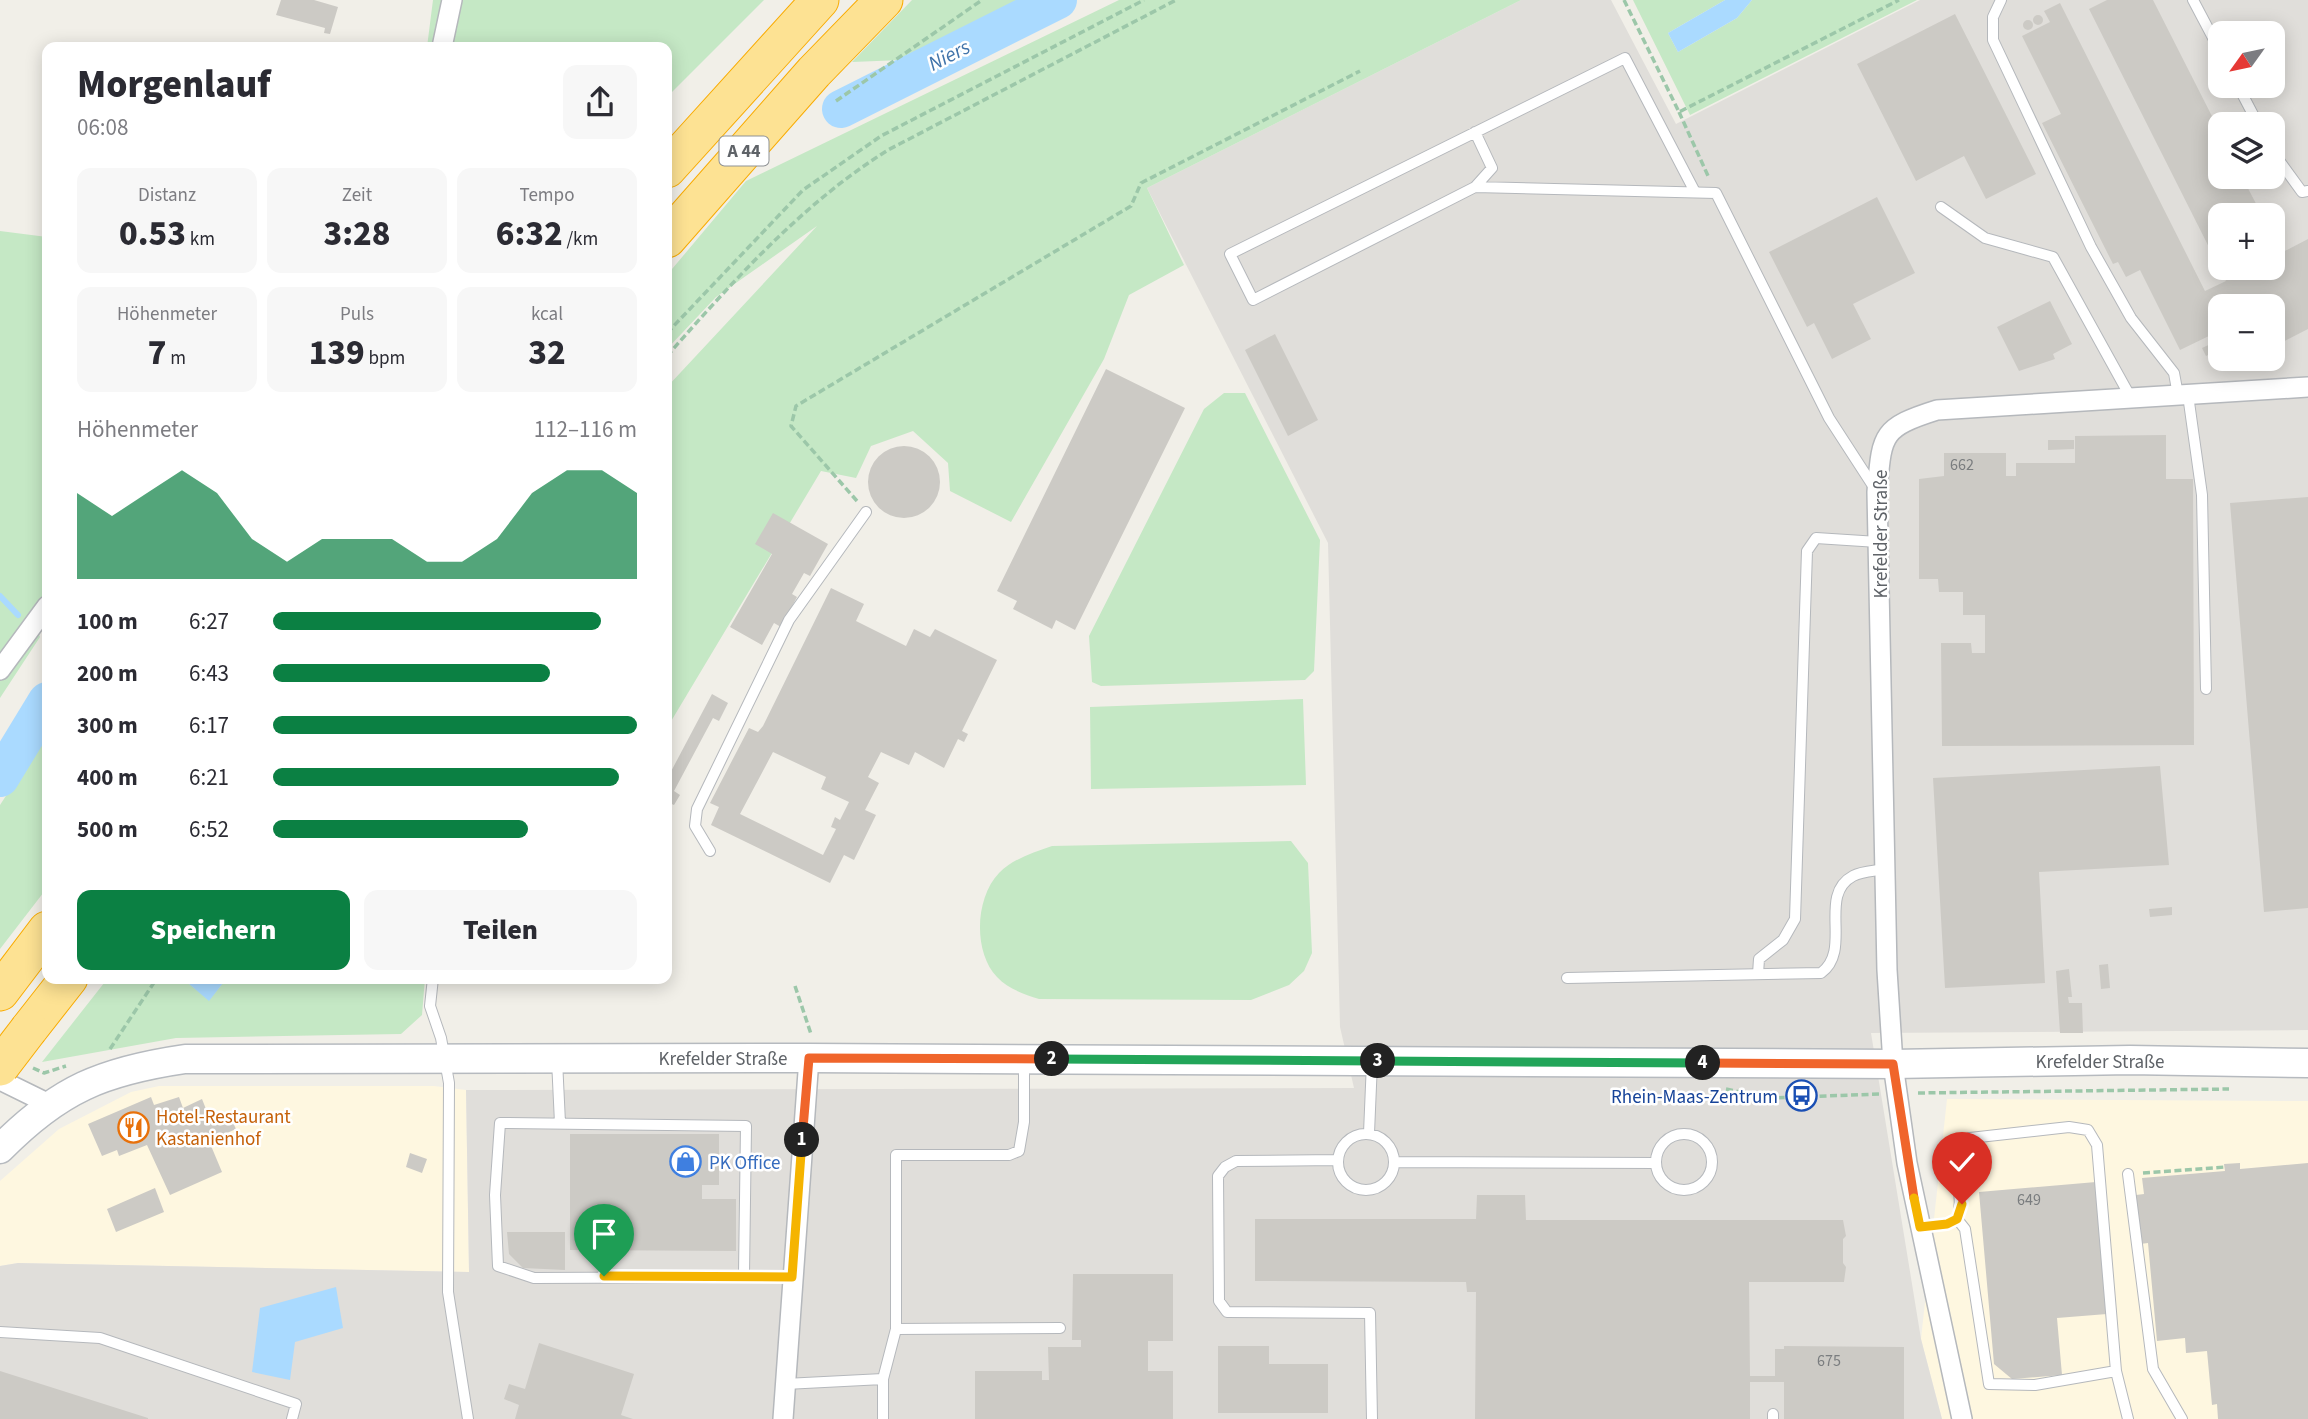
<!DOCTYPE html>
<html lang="de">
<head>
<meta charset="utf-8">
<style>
  body { margin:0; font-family:"Source Sans 3",sans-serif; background:#f7f7f7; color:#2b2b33; height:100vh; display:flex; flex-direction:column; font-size:26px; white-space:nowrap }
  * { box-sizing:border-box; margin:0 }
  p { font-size:23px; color:#7c7c81 }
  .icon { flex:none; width:38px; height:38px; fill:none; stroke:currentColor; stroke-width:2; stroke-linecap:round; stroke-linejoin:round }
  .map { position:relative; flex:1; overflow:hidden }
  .panel { position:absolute; left:42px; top:42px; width:630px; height:942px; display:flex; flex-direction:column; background:#fff; border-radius:14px; box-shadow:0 4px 18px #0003 }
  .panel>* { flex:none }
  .needle { width:46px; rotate:237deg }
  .buttons { position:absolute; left:2208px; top:21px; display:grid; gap:14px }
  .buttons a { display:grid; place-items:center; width:77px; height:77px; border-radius:14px; background:#fff; box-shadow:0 4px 18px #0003; font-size:35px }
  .pin { position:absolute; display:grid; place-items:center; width:60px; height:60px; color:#fff; margin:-72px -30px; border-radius:50% 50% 50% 0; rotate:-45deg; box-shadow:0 0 7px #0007 }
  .pin .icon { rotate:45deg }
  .km { position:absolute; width:35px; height:35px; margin:-18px; border-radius:50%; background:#222; color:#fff; font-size:19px; line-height:35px; text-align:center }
  .round { display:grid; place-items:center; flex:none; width:74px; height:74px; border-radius:14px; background:#f7f7f7 }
  .overview { display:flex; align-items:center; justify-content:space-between; height:119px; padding:0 35px }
  h1 { font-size:38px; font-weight:800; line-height:52px }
  .stats { display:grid; grid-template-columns:repeat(3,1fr); gap:10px; height:119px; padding:7px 35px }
  .stats div { display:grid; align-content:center; border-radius:14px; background:#f7f7f7; text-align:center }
  .stats b { font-size:35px; font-weight:800 }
  .stats small { font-size:19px; font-weight:400 }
  .stats p { font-size:19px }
  .chart { height:196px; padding:14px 35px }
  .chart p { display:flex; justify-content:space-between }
  .chart svg { width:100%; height:126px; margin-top:7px; fill:#0b8043; opacity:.7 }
  .button { display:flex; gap:14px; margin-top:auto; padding:14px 35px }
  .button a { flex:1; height:80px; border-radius:14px; background:#0b8043; color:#fff; font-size:28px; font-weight:800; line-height:80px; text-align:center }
  .button a+a { background:#f7f7f7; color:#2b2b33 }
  ul { padding:0 35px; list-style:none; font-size:23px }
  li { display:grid; grid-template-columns:112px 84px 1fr; align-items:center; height:52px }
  li i { height:18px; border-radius:9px; background:#0b8043 }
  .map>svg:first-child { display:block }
  .commercial { fill:#fef7e0 }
  .industrial { fill:#e0deda; fill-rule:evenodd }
  .green { fill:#c5e8c5 }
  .water { fill:#aadaff }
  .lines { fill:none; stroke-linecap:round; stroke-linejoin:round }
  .stream { stroke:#aadaff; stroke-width:6 }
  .river { stroke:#aadaff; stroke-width:38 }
  .building { fill:#cccac5; fill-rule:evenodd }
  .lane-casing { stroke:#b5b8bc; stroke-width:12 }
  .street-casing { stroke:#b5b8bc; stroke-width:22 }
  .secondary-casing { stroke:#b6babf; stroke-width:31 }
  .highway-casing { stroke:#f9ab00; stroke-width:39 }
  .path { stroke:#9cc7a9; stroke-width:3.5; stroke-dasharray:7 3.5; stroke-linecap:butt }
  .lane { stroke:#fff; stroke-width:10 }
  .street { stroke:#fff; stroke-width:19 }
  .secondary { stroke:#fff; stroke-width:28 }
  .highway { stroke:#fde293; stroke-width:37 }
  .highway-bridge-casing { stroke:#f9ab00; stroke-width:39; stroke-linecap:butt }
  .highway-bridge { stroke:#fde293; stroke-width:37 }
  .split-1-casing { stroke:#fff; stroke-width:14 }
  .split-2-casing { stroke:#fff; stroke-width:14 }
  .split-3-casing { stroke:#fff; stroke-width:14 }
  .split-4-casing { stroke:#fff; stroke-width:14 }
  .split-5-casing { stroke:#fff; stroke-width:14 }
  .split-6-casing { stroke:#fff; stroke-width:14 }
  .split-1 { stroke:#f5b400; stroke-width:9 }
  .split-2 { stroke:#f0652b; stroke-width:9 }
  .split-3 { stroke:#22a559; stroke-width:9 }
  .split-4 { stroke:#22a559; stroke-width:9 }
  .split-5 { stroke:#f0652b; stroke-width:9 }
  .split-6 { stroke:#f5b400; stroke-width:9 }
  .labels { text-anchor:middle; stroke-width:5; stroke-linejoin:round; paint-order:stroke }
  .number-label { font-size:16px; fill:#7a7d7f }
  .shield { fill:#fff; stroke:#8f9295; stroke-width:2 }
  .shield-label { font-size:18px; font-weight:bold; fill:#5f6368 }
  .street-label { font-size:19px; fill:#5f6368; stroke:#fff }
  .transit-label { font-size:19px; fill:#164399; stroke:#fff; text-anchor:end }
  .food-label { font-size:19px; fill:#c56008; stroke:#fff; text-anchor:start }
  .shop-label { font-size:19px; fill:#366cbe; stroke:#fff; text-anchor:start }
  .water-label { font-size:21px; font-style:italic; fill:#4174aa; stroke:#fff }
</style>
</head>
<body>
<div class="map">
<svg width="2308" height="1419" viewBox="0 0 2308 1419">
  <rect width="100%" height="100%" fill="#f1efe8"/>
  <!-- commercial -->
  <path class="commercial" d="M159 1086H434L466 1090 469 1272 18 1263 0 1266V1181L59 1129 131 1092Z
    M1947 1099 2308 1101V1419H1942L1921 1339Z"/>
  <!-- industrial -->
  <path class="industrial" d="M1521 0H1611L1676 124 1920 0H2308V1030L1871 1033 1921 1339 1942 1419H0V1266L18 1263 469 1272 466 1090 1354 1088 1340 1027 1328 543 1147 188ZM2221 33H2273V86H2221ZM2221 124H2273V177H2221ZM2221 215H2273V268H2221ZM2221 306H2273V359H2221Z"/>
  <!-- green -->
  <path class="green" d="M433 0H764L667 97V47H427Z
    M912 0H1038L902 60 852 62Z
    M1119 0H1521L1147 188 1184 265 1129 295 1104 359 1011 522 950 491 948 463 913 431 871 446 856 478 821 471 667 728V387L817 226 716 297 667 349V275L746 181Z
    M1633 0H1725L1668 33 1678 52 1737 18 1752 0H1917L1690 115Z
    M0 231 47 237V597L32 615 40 637 0 698Z
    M1224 393H1245L1320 540 1314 671 1305 680 1101 686 1092 682 1089 636 1204 409Z
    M1303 699 1306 785 1091 789 1090 707Z
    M47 733V888L0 949V805Z
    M1291 841 1308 863 1312 953 1304 971 1289 985 1251 1000 1039 999C1024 994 1008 989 997 977 973 952 975 898 999 873 1014 858 1033 853 1052 846Z
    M108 978H182L209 1000 227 978H425L422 1015 401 1034 176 1038 42 1062Z"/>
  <!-- water -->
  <path class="water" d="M1725 0H1752L1737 18 1678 52 1668 33Z
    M182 978H227L209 1001Z
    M336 1287 343 1328 295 1342 290 1380 252 1372 260 1308Z"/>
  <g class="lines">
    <!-- stream -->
    <path class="stream" d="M0 596 18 615"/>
    <!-- river -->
    <path class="river" d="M841 109 1058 0
      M0 778 47 701"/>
  </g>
  <!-- building -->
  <path class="building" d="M281 0H314L338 7 330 34 324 33 325 28 276 15Z
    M2107 0H2153L2221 134V177H2242L2262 215H2221V268H2273V238L2281 253 2308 239V329L2273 347V306H2221V349L2206 356 2202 348 2215 342 2211 335 2180 350 2140 270 2126 277 2118 262 2113 264 2042 123 2061 114 2022 36 2050 22 2044 11 2060 3 2205 291 2226 281 2089 9Z
    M1955 14 2036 174 1986 199 1964 156 1916 181 1857 64Z
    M2033 20a5 5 0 1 1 10 0a5 5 0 1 1-10 0Z
    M2023 25a5 5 0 1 1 10 0a5 5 0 1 1-10 0Z
    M1877 197 1915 273 1853 304 1871 339 1832 359 1814 323 1807 327 1769 252Z
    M2050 301 2072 344 2053 354 2055 359 2019 371 1997 327Z
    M1275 334 1318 420 1288 436 1245 350Z
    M1106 369 1185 408 1075 630 1056 620 1052 629 1013 609 1017 601 997 591Z
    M2166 435V479H2193L2194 745 1942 746 1941 643H1971L1972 653H1985V615H1963V592H1939L1938 579H1919V479L1944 476V453H2006V476H2016V463H2075V436Z
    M2048 440H2074V449L2048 450Z
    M868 482a36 36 0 1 1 72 0a36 36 0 1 1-72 0Z
    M2308 497V908L2264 912 2230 503Z
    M773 513 828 544 810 576 804 573 792 594 797 597 781 627 774 623 762 645 730 627 772 554 755 544Z
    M831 588 864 604 856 621 906 646 914 629 930 637 935 629 997 660 962 731 968 734 964 742 958 739 944 768 915 752 909 765 881 752 868 777 879 783 865 810 876 815 854 860 844 855 830 883 711 825 719 807 710 803 749 728 758 732 763 726ZM773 752 826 777 821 789 849 802 840 820 835 817 831 827 836 829 823 855 740 814Z
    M712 694 728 703 719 721 713 718 674 791 680 795 674 805 667 802V779Z
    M2160 766 2169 865 2039 872 2045 983 1945 988 1933 778Z
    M2172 907V915L2150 917 2149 909Z
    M2108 964 2110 988 2101 989 2099 965Z
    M2069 969 2072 997H2068L2069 1003H2082L2083 1033H2060L2056 971Z
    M151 1097 154 1105 179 1097 183 1108 202 1099 210 1119 228 1112 236 1129 209 1141 222 1172 170 1195 147 1145 119 1156 117 1150 102 1156 88 1124Z
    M570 1134H719V1185H702V1199H736V1251L570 1250Z
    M410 1153 427 1159 422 1173 406 1167Z
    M2240 1163V1169L2308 1163V1419H2218L2217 1404 2212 1405 2207 1351 2186 1353 2185 1338 2157 1341 2148 1243 2140 1244 2136 1195 2144 1194 2142 1178 2225 1171 2224 1164Z
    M2096 1182 2107 1314 2057 1318 2062 1375 2012 1379 1994 1364 1979 1192Z
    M155 1188 164 1212 116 1232 107 1209Z
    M1477 1195H1525L1526 1220H1843L1846 1236 1843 1239V1263L1846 1267 1844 1282H1749L1750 1376H1775V1349H1784V1346L1904 1347V1419H1784V1382H1750V1419H1475L1476 1292H1467L1466 1282 1255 1281V1219H1476Z
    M507 1232H565V1270L523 1268 509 1254Z
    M1073 1274H1173V1341H1148V1371H1173V1419H975V1371H1042V1380H1049L1048 1347H1081V1340H1072Z
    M539 1343 634 1374 621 1415 633 1419H515L519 1405 504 1399 509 1384 525 1389Z
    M1218 1346H1269V1364H1328V1413H1218Z
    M0 1371 148 1418V1419H0Z"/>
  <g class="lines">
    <defs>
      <path id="lane" d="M2001 0 1993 17V40L2091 247 2131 318 2174 373 2178 395
        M2193 0 2221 53
        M2238 86 2258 124
        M2273 152 2302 192 2308 191
        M1475 187 1492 168 1475 132
        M1695 192 1625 58 1230 254 1253 300 1475 187 1716 193 1829 418 1875 489
        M1941 207 1985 238 2053 257 2131 398
        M2188 395 2202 495 2206 689
        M710 851 695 826 697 809 789 620 866 512
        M1758 974 1759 959 1783 940 1795 919 1807 551 1816 538 1878 542
        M433 978 430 1006 441 1038 449 1083 448 1292 468 1419
        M1567 978 1821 973C1853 950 1817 895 1853 876 1862 871 1876 871 1885 869
        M557 1060 560 1123
        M1369 1133 1372 1062
        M1338 1162a28 28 0 1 1 56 0a28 28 0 1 1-56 0Z
        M1656 1162a28 28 0 1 1 56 0a28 28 0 1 1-56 0Z
        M1338 1160 1236 1161 1225 1167 1218 1176 1219 1301 1227 1312 1370 1313 1372 1419
        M1395 1162 1656 1163
        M2128 1174 2153 1369 2182 1419
        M1957 1219 1965 1229 1989 1384 2035 1385 2116 1371
        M1920 1227 1947 1224 1957 1219C1968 1187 1940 1162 1970 1138L2069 1127 2088 1130 2097 1145 2116 1371 2128 1419
        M744 1274 746 1126 500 1123 495 1195 498 1266 534 1278 792 1277
        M896 1329 1060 1328
        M0 1332 100 1338 296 1404 292 1419
        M883 1379V1419
        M785 1384 883 1379 896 1329V1155H1009L1019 1151 1024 1122V1063
        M1773 1419V1414"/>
      <path id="street" d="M442 47 452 0
        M0 670 47 606
        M0 1080 51 1105
        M783 1419 809 1058
        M1962 1419 1907 1163 1893 1064 1887 970 1877 492C1882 435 1880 428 1937 410L2308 387"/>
      <path id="secondary" d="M0 1149C59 1089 103 1071 185 1059L809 1058 1893 1064 2130 1060 2308 1063"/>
      <path id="highway" d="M667 169 820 0
        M667 239 814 72 884 0
        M0 992 47 930
        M29 1029 69 978"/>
    </defs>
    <!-- lane casing -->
    <use href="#lane" class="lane-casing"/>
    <!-- street casing -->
    <use href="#street" class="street-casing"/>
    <!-- secondary casing -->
    <use href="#secondary" class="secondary-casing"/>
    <!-- highway casing -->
    <use href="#highway" class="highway-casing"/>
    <!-- path -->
    <path class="path" d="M1624 0 1679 112 1899 0
      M836 101 982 0
      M1679 112 1709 178
      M667 333 803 190 881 136 1144 0
      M667 356C733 281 803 203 888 150L1176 0
      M857 501 791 426 796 406 1131 206 1141 183 1360 71
      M795 986 811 1034
      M110 1049 157 978
      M33 1068 44 1073 66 1066
      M1726 1089 1769 1098 1879 1094
      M1918 1093 2229 1089
      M2143 1173 2225 1167"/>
    <!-- lane -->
    <use href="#lane" class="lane"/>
    <!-- street -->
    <use href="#street" class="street"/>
    <!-- secondary -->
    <use href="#secondary" class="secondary"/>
    <!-- highway -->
    <use href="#highway" class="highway"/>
    <defs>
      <path id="highway-bridge" d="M0 1067 29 1029"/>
    </defs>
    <!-- highway-bridge casing -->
    <use href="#highway-bridge" class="highway-bridge-casing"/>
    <!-- highway-bridge -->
    <use href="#highway-bridge" class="highway-bridge"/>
  </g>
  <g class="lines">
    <defs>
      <path id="split-1" d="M604 1276 792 1277 802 1140"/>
      <path id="split-2" d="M802 1140 809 1058 1052 1059"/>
      <path id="split-3" d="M1052 1059 1378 1061"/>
      <path id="split-4" d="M1378 1061 1703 1063"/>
      <path id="split-5" d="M1703 1063 1893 1064 1914 1198"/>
      <path id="split-6" d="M1914 1198 1920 1227 1947 1224 1957 1219 1962 1204"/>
    </defs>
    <!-- split-1 casing -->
    <use href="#split-1" class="split-1-casing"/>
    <!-- split-2 casing -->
    <use href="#split-2" class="split-2-casing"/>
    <!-- split-3 casing -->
    <use href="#split-3" class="split-3-casing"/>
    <!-- split-4 casing -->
    <use href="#split-4" class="split-4-casing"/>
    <!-- split-5 casing -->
    <use href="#split-5" class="split-5-casing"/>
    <!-- split-6 casing -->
    <use href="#split-6" class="split-6-casing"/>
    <!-- split-1 -->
    <use href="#split-1" class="split-1"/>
    <!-- split-2 -->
    <use href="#split-2" class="split-2"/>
    <!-- split-3 -->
    <use href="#split-3" class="split-3"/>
    <!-- split-4 -->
    <use href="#split-4" class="split-4"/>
    <!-- split-5 -->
    <use href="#split-5" class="split-5"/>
    <!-- split-6 -->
    <use href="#split-6" class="split-6"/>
  </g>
  <!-- icons -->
  <defs>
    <symbol id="bus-ring" viewBox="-11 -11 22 22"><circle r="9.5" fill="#fff" stroke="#1a4fb4" stroke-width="1.5"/><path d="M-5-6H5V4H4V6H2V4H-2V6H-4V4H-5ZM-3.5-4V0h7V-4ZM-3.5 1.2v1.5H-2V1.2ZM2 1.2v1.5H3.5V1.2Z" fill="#1a4fb4"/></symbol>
    <symbol id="restaurant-ring" viewBox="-11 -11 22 22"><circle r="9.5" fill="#fff" stroke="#e8710a" stroke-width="1.5"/><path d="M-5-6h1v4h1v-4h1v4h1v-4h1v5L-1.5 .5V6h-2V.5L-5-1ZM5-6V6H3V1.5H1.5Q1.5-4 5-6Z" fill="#e8710a"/></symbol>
    <symbol id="shop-ring" viewBox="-11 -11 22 22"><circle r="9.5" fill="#fff" stroke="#3f7fe0" stroke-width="1.5"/><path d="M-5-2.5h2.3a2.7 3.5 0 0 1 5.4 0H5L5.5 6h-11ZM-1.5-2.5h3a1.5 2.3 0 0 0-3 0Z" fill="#3f7fe0"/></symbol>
  </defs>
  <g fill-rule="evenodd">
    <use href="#bus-ring" x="1784" y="1078" width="35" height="35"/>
    <use href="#restaurant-ring" x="116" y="1110" width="35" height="35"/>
    <use href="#shop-ring" x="668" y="1144" width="35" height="35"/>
  </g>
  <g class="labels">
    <!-- number labels -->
    <g class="number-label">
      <text x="1962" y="470">662</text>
      <text x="2029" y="1205">649</text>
      <text x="1829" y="1366">675</text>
    </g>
    <!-- shield labels -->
    <rect class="shield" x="719.5" y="136.5" width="49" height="29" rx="5"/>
    <g class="shield-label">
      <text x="744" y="157">A 44</text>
    </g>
    <!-- street labels -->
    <g class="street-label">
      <text transform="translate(1880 534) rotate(-90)" y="7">Krefelder Straße</text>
      <text x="723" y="1065">Krefelder Straße</text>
      <text x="2100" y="1068">Krefelder Straße</text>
    </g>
    <!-- transit labels -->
    <g class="transit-label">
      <text x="1778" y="1103">Rhein-Maas-Zentrum</text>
    </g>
    <!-- food labels -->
    <g class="food-label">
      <text x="156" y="1123">Hotel-Restaurant<tspan x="156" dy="22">Kastanienhof</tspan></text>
    </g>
    <!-- shop labels -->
    <g class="shop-label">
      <text x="709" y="1169">PK Office</text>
    </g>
    <!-- water labels -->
    <g class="water-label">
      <text transform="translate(949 55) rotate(-27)" y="7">Niers</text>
    </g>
  </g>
</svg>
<div class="buttons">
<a><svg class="needle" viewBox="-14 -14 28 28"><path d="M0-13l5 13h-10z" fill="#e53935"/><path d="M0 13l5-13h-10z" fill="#7c7c81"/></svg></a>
<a><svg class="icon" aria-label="layers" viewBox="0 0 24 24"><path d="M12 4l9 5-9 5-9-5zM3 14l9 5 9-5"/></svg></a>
<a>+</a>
<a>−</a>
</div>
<div class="pin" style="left:604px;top:1276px;background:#1e9e55"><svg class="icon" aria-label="arrive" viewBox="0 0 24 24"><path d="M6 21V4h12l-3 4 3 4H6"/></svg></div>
<div class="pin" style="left:1962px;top:1204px;background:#d93025"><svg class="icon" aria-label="check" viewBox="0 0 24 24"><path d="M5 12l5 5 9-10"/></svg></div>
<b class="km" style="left:802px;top:1140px">1</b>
<b class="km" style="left:1052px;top:1059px">2</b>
<b class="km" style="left:1378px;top:1061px">3</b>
<b class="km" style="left:1703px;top:1063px">4</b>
<section class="panel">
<div class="overview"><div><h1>Morgenlauf</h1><p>06:08</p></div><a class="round"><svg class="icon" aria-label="share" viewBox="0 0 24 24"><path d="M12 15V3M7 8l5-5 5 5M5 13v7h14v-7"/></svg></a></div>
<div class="stats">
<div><p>Distanz</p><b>0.53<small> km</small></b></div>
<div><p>Zeit</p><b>3:28</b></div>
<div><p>Tempo</p><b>6:32<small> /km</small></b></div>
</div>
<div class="stats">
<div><p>Höhenmeter</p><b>7<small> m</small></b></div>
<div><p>Puls</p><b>139<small> bpm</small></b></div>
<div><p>kcal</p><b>32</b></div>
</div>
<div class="chart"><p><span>Höhenmeter</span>112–116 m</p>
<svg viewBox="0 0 160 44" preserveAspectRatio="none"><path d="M0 44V14L10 22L20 14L30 6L40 14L50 30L60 38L70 30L80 30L90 30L100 38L110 38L120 30L130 14L140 6L150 6L160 14V44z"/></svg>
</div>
<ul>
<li><b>100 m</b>6:27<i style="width:90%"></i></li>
<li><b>200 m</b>6:43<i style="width:76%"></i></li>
<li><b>300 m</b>6:17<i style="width:100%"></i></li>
<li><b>400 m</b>6:21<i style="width:95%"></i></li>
<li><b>500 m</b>6:52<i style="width:70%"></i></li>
</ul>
<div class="button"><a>Speichern</a><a>Teilen</a></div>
</section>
</div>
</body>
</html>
